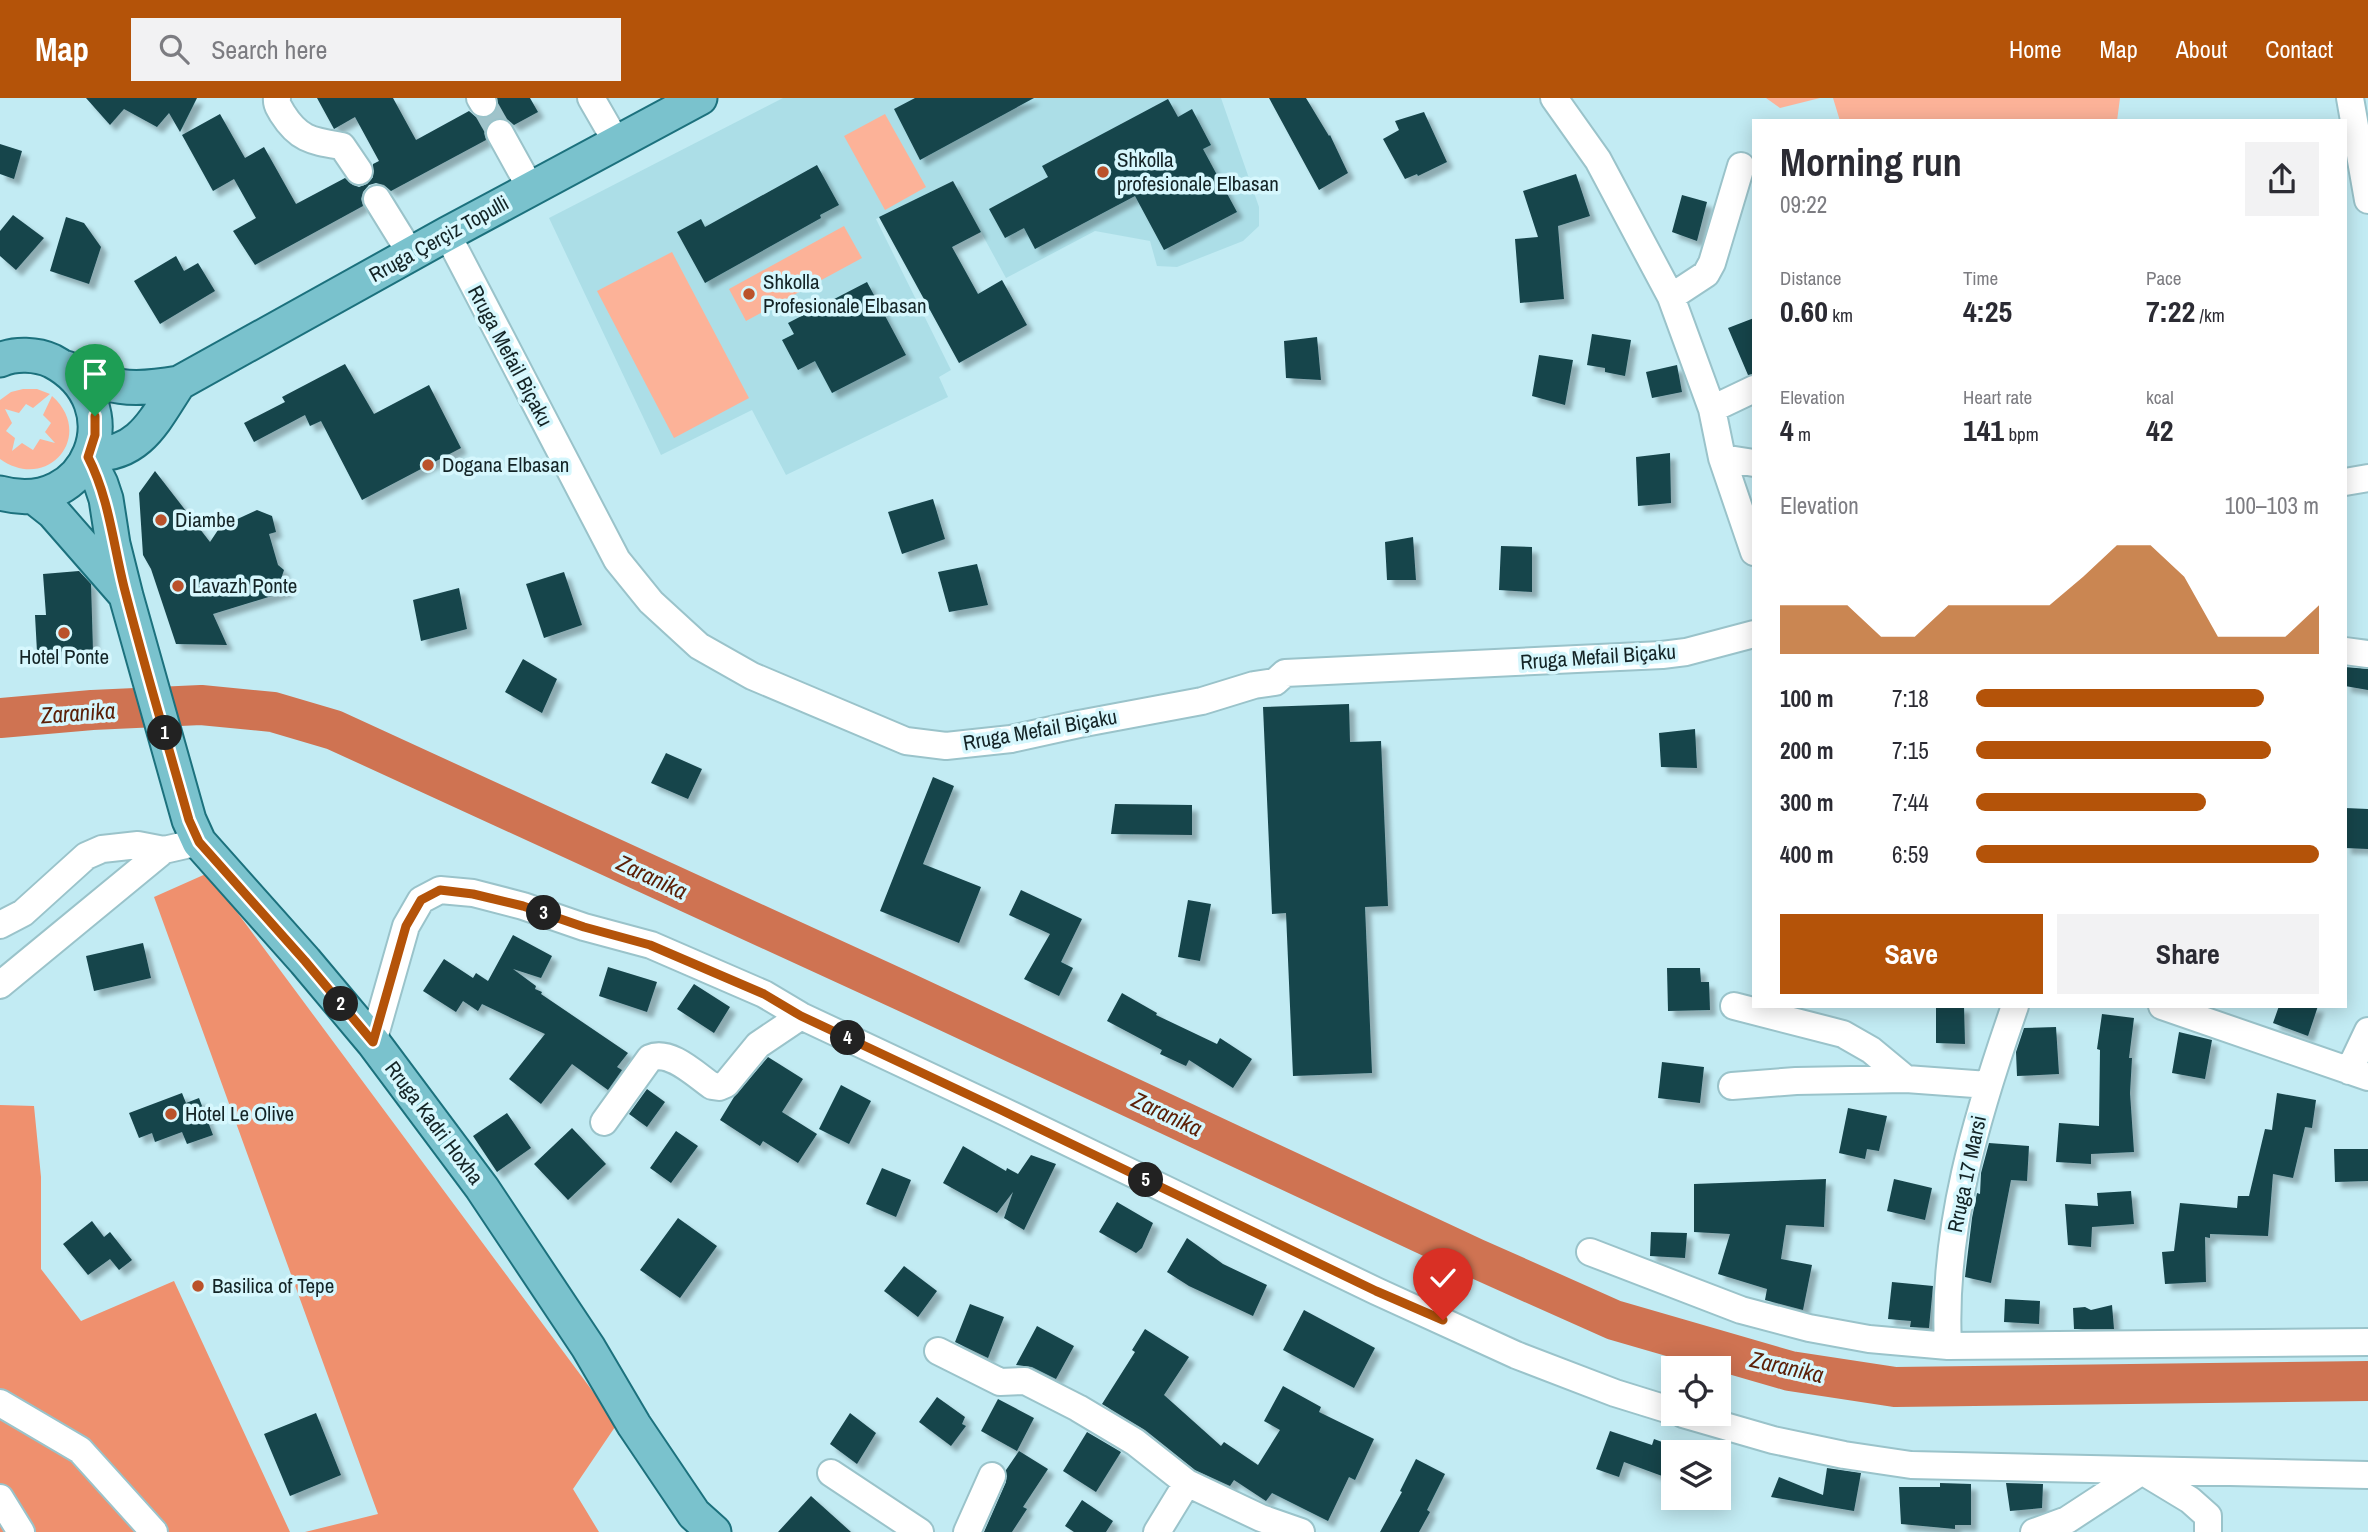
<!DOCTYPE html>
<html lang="en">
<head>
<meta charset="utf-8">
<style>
  body { margin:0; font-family:"Archivo Narrow",sans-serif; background:#f2f2f3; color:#2b2b33; height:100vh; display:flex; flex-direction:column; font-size:26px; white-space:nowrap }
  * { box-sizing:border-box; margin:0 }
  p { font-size:23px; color:#7c7c81 }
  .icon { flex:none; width:38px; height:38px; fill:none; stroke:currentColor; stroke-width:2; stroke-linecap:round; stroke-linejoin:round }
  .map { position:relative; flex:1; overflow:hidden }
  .details { position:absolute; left:1752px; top:21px; width:595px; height:889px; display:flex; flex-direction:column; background:#fff; border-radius:0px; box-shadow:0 4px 18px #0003 }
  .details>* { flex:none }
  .tools { position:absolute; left:1661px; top:1258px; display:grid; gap:14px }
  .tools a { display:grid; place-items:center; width:70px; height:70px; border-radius:0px; background:#fff; box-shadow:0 4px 18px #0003; font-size:35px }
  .pin { position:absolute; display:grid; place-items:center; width:60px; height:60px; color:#fff; margin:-72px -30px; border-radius:50% 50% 50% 0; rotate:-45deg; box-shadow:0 0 7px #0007 }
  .pin .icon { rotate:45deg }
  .km { position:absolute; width:35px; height:35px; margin:-18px; border-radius:50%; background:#222; color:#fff; font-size:19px; line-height:35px; text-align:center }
  .round { display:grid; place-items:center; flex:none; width:74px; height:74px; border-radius:0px; background:#f2f2f3 }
  .head { display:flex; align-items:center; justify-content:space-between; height:119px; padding:0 28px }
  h1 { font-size:38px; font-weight:700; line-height:52px }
  .stats { display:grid; grid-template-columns:repeat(3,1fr); gap:10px; height:119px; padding:7px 28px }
  .stats div { display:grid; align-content:center }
  .stats b { font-size:30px; font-weight:700 }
  .stats small { font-size:19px; font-weight:400 }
  .stats p { font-size:19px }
  .chart { height:196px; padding:14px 28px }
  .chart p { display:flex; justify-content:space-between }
  .chart svg { width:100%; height:126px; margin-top:7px; fill:#b45309; opacity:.7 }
  .action { display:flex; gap:14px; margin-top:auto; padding:14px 28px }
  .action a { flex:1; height:80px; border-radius:0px; background:#b45309; color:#fff; font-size:28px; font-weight:700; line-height:80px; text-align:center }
  .action a+a { background:#f2f2f3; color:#2b2b33 }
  ul { padding:0 28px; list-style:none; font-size:23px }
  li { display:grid; grid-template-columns:112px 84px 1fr; align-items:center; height:52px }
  li i { height:18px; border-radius:9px; background:#b45309 }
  header { display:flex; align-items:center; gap:42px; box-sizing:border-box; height:98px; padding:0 35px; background:#b45309; color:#fff }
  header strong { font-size:33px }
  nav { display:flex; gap:38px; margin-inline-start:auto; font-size:24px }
  .search { width:490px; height:63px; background:#f2f2f3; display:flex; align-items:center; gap:18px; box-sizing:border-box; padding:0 24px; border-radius:0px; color:#7c7c81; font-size:26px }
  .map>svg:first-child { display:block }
  .built { fill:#acdee7 }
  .green { fill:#fcb298 }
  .forest { fill:#ef906e }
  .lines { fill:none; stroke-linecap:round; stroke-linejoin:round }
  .river { stroke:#cf7352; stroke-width:40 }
  .building { fill:#16444b; filter:url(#shadow) }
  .minor-tunnel { stroke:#9fc3ca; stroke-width:26; stroke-dasharray:26 13; stroke-linecap:butt }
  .minor-casing { stroke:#9ac3ca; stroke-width:30 }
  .major-casing { stroke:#1c717d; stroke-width:37 }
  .minor { stroke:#fff; stroke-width:26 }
  .major { stroke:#7ac2cd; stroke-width:33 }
  .route-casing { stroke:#fff; stroke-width:14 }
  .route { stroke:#b45309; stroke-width:9 }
  .poi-dot { fill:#ba522b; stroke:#d6f7fd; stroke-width:2.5 }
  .labels { text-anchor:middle; stroke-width:7; stroke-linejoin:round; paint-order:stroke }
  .poi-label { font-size:21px; fill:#142426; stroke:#d6f7fd; text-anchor:start }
  .street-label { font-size:21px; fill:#142426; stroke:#d6f7fd }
  .water-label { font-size:23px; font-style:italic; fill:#5b2007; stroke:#d6f7fd }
</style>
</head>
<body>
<header>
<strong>Map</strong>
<div class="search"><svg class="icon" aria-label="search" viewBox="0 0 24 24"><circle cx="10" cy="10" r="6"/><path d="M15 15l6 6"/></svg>Search here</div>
<nav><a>Home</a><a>Map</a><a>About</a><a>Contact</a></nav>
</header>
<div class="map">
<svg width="2368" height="1434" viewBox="0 0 2368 1434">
  <defs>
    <filter id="shadow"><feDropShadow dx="6" dy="6" stdDeviation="2" flood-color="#0004"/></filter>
  </defs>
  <rect width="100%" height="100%" fill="#c2ebf3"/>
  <!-- built -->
  <path class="built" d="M783 0H1221L1259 109V128L1243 143 1177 169 1157 168 1150 143 1095 133 1006 180 953 83 876 121 951 272 939 279 948 299 786 377 752 312 661 357 549 120Z"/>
  <!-- green -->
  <path class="green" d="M1766 0H1820L1780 10Z
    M1833 0H2120L2117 23H1840Z
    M885 16 926 89 885 112 844 38Z
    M844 128 862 160 746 223 729 191Z
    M672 154 749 300 674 340 597 193Z
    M23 291H37L50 296 33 310 26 306 19 315 5 311 12 325 6 333 15 340 12 353 22 345 33 352 40 341 55 345 45 334 51 325 43 317 52 298C96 337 48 395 0 361V302L11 294Z"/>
  <!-- forest -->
  <path class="forest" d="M208 775 617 1326 573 1391 599 1434H305L378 1416 154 799Z
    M0 1007 34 1008 41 1079V1171L81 1223 174 1183 290 1434H0Z"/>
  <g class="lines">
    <!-- river -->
    <path class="river" d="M0 620 92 612 201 607 273 614 334 632 901 892 1475 1160 1614 1222 1790 1273 1895 1289 2368 1283"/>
  </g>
  <!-- building -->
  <path class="building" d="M86 0H197L180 34 169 15 157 29 124 11 110 27Z
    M317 0H393L416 42 469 13 476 19 484 21 490 19 497 12V0H530L538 14 514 27 507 21 501 19 493 21 486 28 484 35 486 42 391 93 384 87 376 85 369 87 363 94 361 101 363 108 255 167 233 133 256 120 234 81 213 93 182 37 220 16 245 60 264 49 296 106 345 80 353 87 359 89 367 86 373 79V66L379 63 355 19 334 31Z
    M915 0H1034L920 62 894 11Z
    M1269 0H1306L1329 38 1330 37 1348 75 1319 92Z
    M1168 1 1178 19 1192 11 1211 47 1203 51 1237 114 1164 152 1135 98 1035 151 1024 130 1005 140 989 111 1048 79 1042 68Z
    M1424 14 1447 64 1418 78 1417 76 1405 81 1383 41 1399 32 1395 23Z
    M0 46 22 53 14 81 0 76Z
    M817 67 839 107 820 117 821 120 705 185 677 134 701 121 705 129Z
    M1576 76 1590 118 1558 128 1564 201 1520 205 1515 141 1538 139 1523 93Z
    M953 83 981 134 952 149 978 196 1002 182 1027 227 959 265 879 119Z
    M1682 97 1707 104 1697 143 1672 134Z
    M13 117 44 140 16 172 0 158V133Z
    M66 119 84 125 101 149 89 186 50 173Z
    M176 158 184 173 198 165 215 193 160 226 134 183Z
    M867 184 906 257 832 295 815 263 798 272 782 242 794 236 788 225Z
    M1754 220V276L1748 277 1728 230Z
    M1592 236 1631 242 1625 278 1605 274V270L1587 267Z
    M1317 239 1321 282 1286 280 1284 243Z
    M1539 257 1573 262 1565 307 1532 298Z
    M345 266 374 316 429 287 461 350 362 402 321 323 310 328 305 317 254 344 244 325 285 304 282 299Z
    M1677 267 1682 294 1652 300 1646 274Z
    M1670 355 1671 405 1638 408 1636 359Z
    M155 373 210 444 220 429 257 412 272 418 276 434 269 436 278 467 284 472 282 478 288 493 213 516 227 547 176 546 151 471 143 457 139 395Z
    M933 401 945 441 902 456 888 414Z
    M1413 439 1416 482H1387L1385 444Z
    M1501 448 1532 449V494L1499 492Z
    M977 466 988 507 949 514 938 474Z
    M79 473 91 486 93 553 37 554 35 517H46L43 476Z
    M564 474 582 527 544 540 526 486Z
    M459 490 467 531 421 543 413 502Z
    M523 561 557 581 542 615 505 594Z
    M2345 569 2368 571V592L2345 588Z
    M1349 606 1350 644 1381 643 1388 808 1365 809 1372 975 1293 978 1286 815 1272 816 1263 609Z
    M1695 631 1697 670 1661 669 1659 635Z
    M666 655 702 671 688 701 651 685Z
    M933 679 954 688 923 766 981 789 959 845 880 813Z
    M1115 706 1192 707V737L1111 736Z
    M2345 710 2368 711V751L2345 750Z
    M1021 792 1082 821 1061 864 1073 870 1059 898 1024 881 1050 836 1009 817Z
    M1188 802 1211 806 1200 863 1178 859Z
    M513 837 552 858 541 880 513 871 536 888 535 891 542 894 541 896 628 955 617 969 622 972 608 992 572 966 541 1006 509 981 545 936 482 906 478 913 463 903 456 914 423 893 444 861 473 880 476 875 488 883Z
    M143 845 151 880 94 893 86 858Z
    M608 869 657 884 647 914 599 898Z
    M1667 870H1700L1701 884H1709L1710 912 1668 913Z
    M694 886 730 909 714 935 677 911Z
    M1122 895 1157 915 1156 917 1217 946 1220 940 1252 961 1233 990 1189 962 1186 968 1160 956 1162 952 1107 923Z
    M1936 908H1964L1965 946 1936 945Z
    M2279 908H2318L2308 938 2273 925Z
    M2102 916 2134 920 2129 960H2132L2130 995 2134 1054 2091 1056V1066L2056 1064 2059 1025 2099 1028 2100 952 2097 951Z
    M2056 929 2059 976 2017 978 2016 954 2024 930Z
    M2179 934 2212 942 2205 981 2172 975Z
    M768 959 803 981 782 1014 817 1036 798 1065 763 1043 760 1048 720 1022 734 999Z
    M1662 964 1704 969 1700 1005 1658 1000Z
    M841 987 871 1003 849 1046 819 1031Z
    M647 991 665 1004 647 1029 629 1016Z
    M182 995 186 1005 199 1000 213 1037 187 1046 182 1034 155 1044 152 1035 139 1040 129 1015Z
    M2277 995 2316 1002 2312 1030 2305 1029 2293 1080 2273 1076 2268 1138 2210 1136V1140L2205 1139 2206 1184 2165 1186 2162 1154 2174 1153 2180 1105 2237 1110 2238 1098H2249L2265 1031 2272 1032Z
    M1848 1010 1887 1018 1879 1053 1867 1051 1865 1061 1839 1055Z
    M507 1015 531 1050 497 1074 473 1038Z
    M572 1030 606 1066 568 1102 534 1066Z
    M676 1033 698 1048 671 1085 650 1070Z
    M1989 1045 2029 1048 2027 1083 2011 1082 1991 1185 1965 1179 1972 1120 1977 1095 1980 1096 1981 1075Z
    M963 1048 1006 1073 1007 1070 1018 1076 1031 1057 1056 1066 1024 1132 1004 1120 1013 1094 997 1115 943 1085Z
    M2334 1051H2368V1083L2335 1084Z
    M882 1070 911 1082 896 1119 866 1106Z
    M1826 1081 1824 1129 1786 1127 1781 1161 1812 1167 1803 1212 1765 1202 1767 1191 1718 1176 1730 1136 1694 1134V1086Z
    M1894 1081 1932 1090 1925 1122 1887 1113Z
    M2131 1093 2134 1126 2092 1129 2091 1149 2068 1147 2065 1106 2098 1108 2097 1095Z
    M1117 1104 1153 1125 1142 1150 1136 1155 1099 1134Z
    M678 1120 717 1148 680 1200 640 1172Z
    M92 1123 104 1139 110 1134 132 1162 119 1172 110 1161 88 1177 63 1146Z
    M1651 1134 1687 1135 1685 1160 1650 1158Z
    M1187 1140 1223 1166 1267 1187 1253 1218 1189 1188 1167 1174Z
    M904 1168 937 1193 918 1219 884 1193Z
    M1892 1184 1933 1188 1929 1230 1910 1229 1911 1223 1888 1221Z
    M2005 1201 2040 1203 2039 1226 2004 1224Z
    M970 1206 1004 1219 988 1260 955 1244Z
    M2112 1207 2114 1231H2074L2073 1210 2085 1209 2091 1212Z
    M1304 1212 1375 1250 1354 1290 1283 1252Z
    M1037 1228 1074 1248 1056 1281 1032 1269 1016 1267Z
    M1145 1231 1189 1259 1164 1297 1221 1348 1224 1344 1258 1367 1280 1332 1264 1323 1283 1288 1321 1309 1319 1314 1374 1341 1355 1382 1349 1379 1328 1423 1272 1395 1266 1403 1234 1382 1230 1388 1195 1372 1145 1332 1102 1306 1135 1254 1132 1252Z
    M937 1299 965 1319 962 1326 966 1328 951 1348 919 1324Z
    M998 1301 1034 1320 1017 1353 981 1333Z
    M316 1315 341 1377 290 1398 264 1336Z
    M850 1315 876 1335 857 1366 830 1346Z
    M1610 1333 1652 1347 1654 1341 1673 1348V1382L1624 1364 1619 1379 1596 1371Z
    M1087 1334 1121 1354 1096 1394 1063 1373Z
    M1019 1353 1048 1371 1023 1409 1027 1411 1012 1434H984L1006 1384V1372Z
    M1416 1361 1445 1376 1427 1412 1430 1414 1419 1434H1380L1402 1394 1400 1393Z
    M1827 1370 1861 1375 1854 1413 1771 1399 1779 1379 1823 1397Z
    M1940 1385 1971 1386V1427H1955V1431L1901 1426 1899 1389H1940Z
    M2006 1385 2043 1386 2042 1410 2010 1413Z
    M811 1398 851 1434H778Z
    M1082 1402 1113 1423 1106 1434H1074L1065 1428Z"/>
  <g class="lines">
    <!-- minor-tunnel -->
    <path class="minor-tunnel" d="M483 5 500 35"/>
    <defs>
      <path id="minor" d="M277 0C276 7 279 9 282 15 299 42 312 43 342 48L359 73
        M480 0 483 5
        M591 0 617 45
        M1554 0 1598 62 1671 199 1712 311 1722 360 1754 454
        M2350 0 2368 102
        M500 35 531 91
        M377 101 411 156
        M447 136 617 462 651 504 699 548 752 578 906 643 946 648 1011 641 1079 626 1202 603 1254 587 1275 584 1285 575 1662 557 1686 554 1754 536
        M1671 199 1706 176 1712 165 1741 68
        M1712 311 1754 291
        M1722 360 1754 365
        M2345 384 2368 380
        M2345 553 2368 556
        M0 827 23 815 86 758 102 751 138 747 164 752
        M0 887 164 752 199 744
        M1734 908 1843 936 1871 952 1906 981
        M2162 908 2368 979
        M373 944 406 828 421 802 440 792 473 795 523 808 584 829 651 847 764 896 801 918 1001 1012 1376 1193 1516 1257 1615 1295 1673 1313
        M2349 973 2368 933
        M1732 988 1796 983 1906 981 1988 987
        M604 1024 650 960C670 951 696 977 712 988L719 989 726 986 758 947 801 918
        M1590 1154 1741 1212 1809 1230 1869 1241 1948 1248 2368 1244
        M1948 1248C1942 1131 1977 1017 2015 908
        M938 1253 1000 1284 1025 1283 1078 1310 1135 1344 1187 1385 1261 1420 1301 1434
        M0 1305 80 1352 154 1434
        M1683 1316 1773 1342 1844 1357 1911 1367 2368 1377
        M2142 1373 2190 1402 2208 1418V1434
        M831 1375 920 1434
        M0 1400 21 1434
        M967 1434 992 1378
        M1157 1434 1187 1385
        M2034 1434 2067 1422 2142 1373"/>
      <path id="major" d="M0 262C15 255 37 256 52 263 134 306 89 420 0 395
        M66 270C112 290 128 294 179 285L447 136 700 0
        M91 356C140 358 155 321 179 285
        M88 360 101 386 106 401 113 446 126 498 189 722 199 744 305 863 373 944 482 1090 588 1249 634 1327 694 1416 714 1434
        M34 399 53 414 123 494"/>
    </defs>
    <!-- minor casing -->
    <use href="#minor" class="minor-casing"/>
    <!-- major casing -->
    <use href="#major" class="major-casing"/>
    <!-- minor -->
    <use href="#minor" class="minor"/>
    <!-- major -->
    <use href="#major" class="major"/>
  </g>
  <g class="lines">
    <defs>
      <path id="route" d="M95 318V337L88 359C109 400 113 445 124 489 144 567 167 644 189 722L199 744 305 863 373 944 406 828 421 802 440 792 473 796 523 808 584 829 650 847 764 896 801 918 1001 1012 1376 1193 1443 1222"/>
    </defs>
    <!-- route casing -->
    <use href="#route" class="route-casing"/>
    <!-- route -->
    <use href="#route" class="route"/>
  </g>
  <!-- markers -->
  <g class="poi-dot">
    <circle cx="1103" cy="74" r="7"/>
    <circle cx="749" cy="196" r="7"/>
    <circle cx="428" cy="367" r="7"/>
    <circle cx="161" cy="422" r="7"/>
    <circle cx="178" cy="488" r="7"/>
    <circle cx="64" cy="535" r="7"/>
    <circle cx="171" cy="1016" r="7"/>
    <circle cx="198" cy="1188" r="7"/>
  </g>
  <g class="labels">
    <!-- poi labels -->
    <g class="poi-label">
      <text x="1117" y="69">Shkolla<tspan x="1117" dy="24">profesionale Elbasan</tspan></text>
      <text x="763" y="191">Shkolla<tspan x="763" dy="24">Profesionale Elbasan</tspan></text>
      <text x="442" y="374">Dogana Elbasan</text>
      <text x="175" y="429">Diambe</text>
      <text x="192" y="495">Lavazh Ponte</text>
      <text x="64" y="566" text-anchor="middle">Hotel Ponte</text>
      <text x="185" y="1023">Hotel Le Olive</text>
      <text x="212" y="1195">Basilica of Tepe</text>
    </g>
    <!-- street labels -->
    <g class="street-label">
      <text transform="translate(439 141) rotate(-29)" y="7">Rruga Çerçiz Topulli</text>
      <text transform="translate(510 258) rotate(62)" y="7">Rruga Mefail Biçaku</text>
      <text transform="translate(1598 559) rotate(-4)" y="7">Rruga Mefail Biçaku</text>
      <text transform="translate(1040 632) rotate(-10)" y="7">Rruga Mefail Biçaku</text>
      <text transform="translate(434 1025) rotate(53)" y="7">Rruga Kadri Hoxha</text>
      <text transform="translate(1967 1076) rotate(-78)" y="7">Rruga 17 Marsi</text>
    </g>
    <!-- water labels -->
    <g class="water-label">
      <text transform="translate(78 615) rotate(-4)" y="8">Zaranika</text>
      <text transform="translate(652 779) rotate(25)" y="8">Zaranika</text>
      <text transform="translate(1167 1016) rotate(25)" y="8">Zaranika</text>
      <text transform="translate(1787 1269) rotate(13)" y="8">Zaranika</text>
    </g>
  </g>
</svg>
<div class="tools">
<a><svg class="icon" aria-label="locate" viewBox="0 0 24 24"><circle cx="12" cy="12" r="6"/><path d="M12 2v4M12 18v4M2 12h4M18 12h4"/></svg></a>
<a><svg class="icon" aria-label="layers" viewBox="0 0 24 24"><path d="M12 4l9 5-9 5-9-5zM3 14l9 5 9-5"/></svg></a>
</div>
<div class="pin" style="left:95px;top:318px;background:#1e9e55"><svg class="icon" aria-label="arrive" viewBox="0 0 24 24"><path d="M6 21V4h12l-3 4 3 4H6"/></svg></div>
<div class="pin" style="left:1443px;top:1222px;background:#d93025"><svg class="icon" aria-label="check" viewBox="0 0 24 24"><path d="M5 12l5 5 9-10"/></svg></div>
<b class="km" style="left:165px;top:635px">1</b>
<b class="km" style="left:341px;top:906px">2</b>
<b class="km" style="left:544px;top:815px">3</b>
<b class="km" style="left:848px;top:940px">4</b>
<b class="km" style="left:1146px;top:1082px">5</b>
<section class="details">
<div class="head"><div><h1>Morning run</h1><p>09:22</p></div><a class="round"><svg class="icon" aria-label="share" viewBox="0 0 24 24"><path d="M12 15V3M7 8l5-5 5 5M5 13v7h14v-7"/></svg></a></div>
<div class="stats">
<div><p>Distance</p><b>0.60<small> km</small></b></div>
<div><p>Time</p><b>4:25</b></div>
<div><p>Pace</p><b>7:22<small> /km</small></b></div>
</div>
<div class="stats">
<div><p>Elevation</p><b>4<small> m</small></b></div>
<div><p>Heart rate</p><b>141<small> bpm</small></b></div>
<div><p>kcal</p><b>42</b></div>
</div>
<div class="chart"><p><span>Elevation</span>100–103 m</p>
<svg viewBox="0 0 160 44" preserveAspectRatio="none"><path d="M0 44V27L10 27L20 27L30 38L40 38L50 27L60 27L70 27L80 27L90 17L100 6L110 6L120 17L130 38L140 38L150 38L160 27V44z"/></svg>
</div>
<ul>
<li><b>100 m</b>7:18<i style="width:84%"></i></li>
<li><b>200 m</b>7:15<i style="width:86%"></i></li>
<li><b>300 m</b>7:44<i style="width:67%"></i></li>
<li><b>400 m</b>6:59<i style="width:100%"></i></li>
</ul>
<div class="action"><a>Save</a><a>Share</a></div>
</section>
</div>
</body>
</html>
